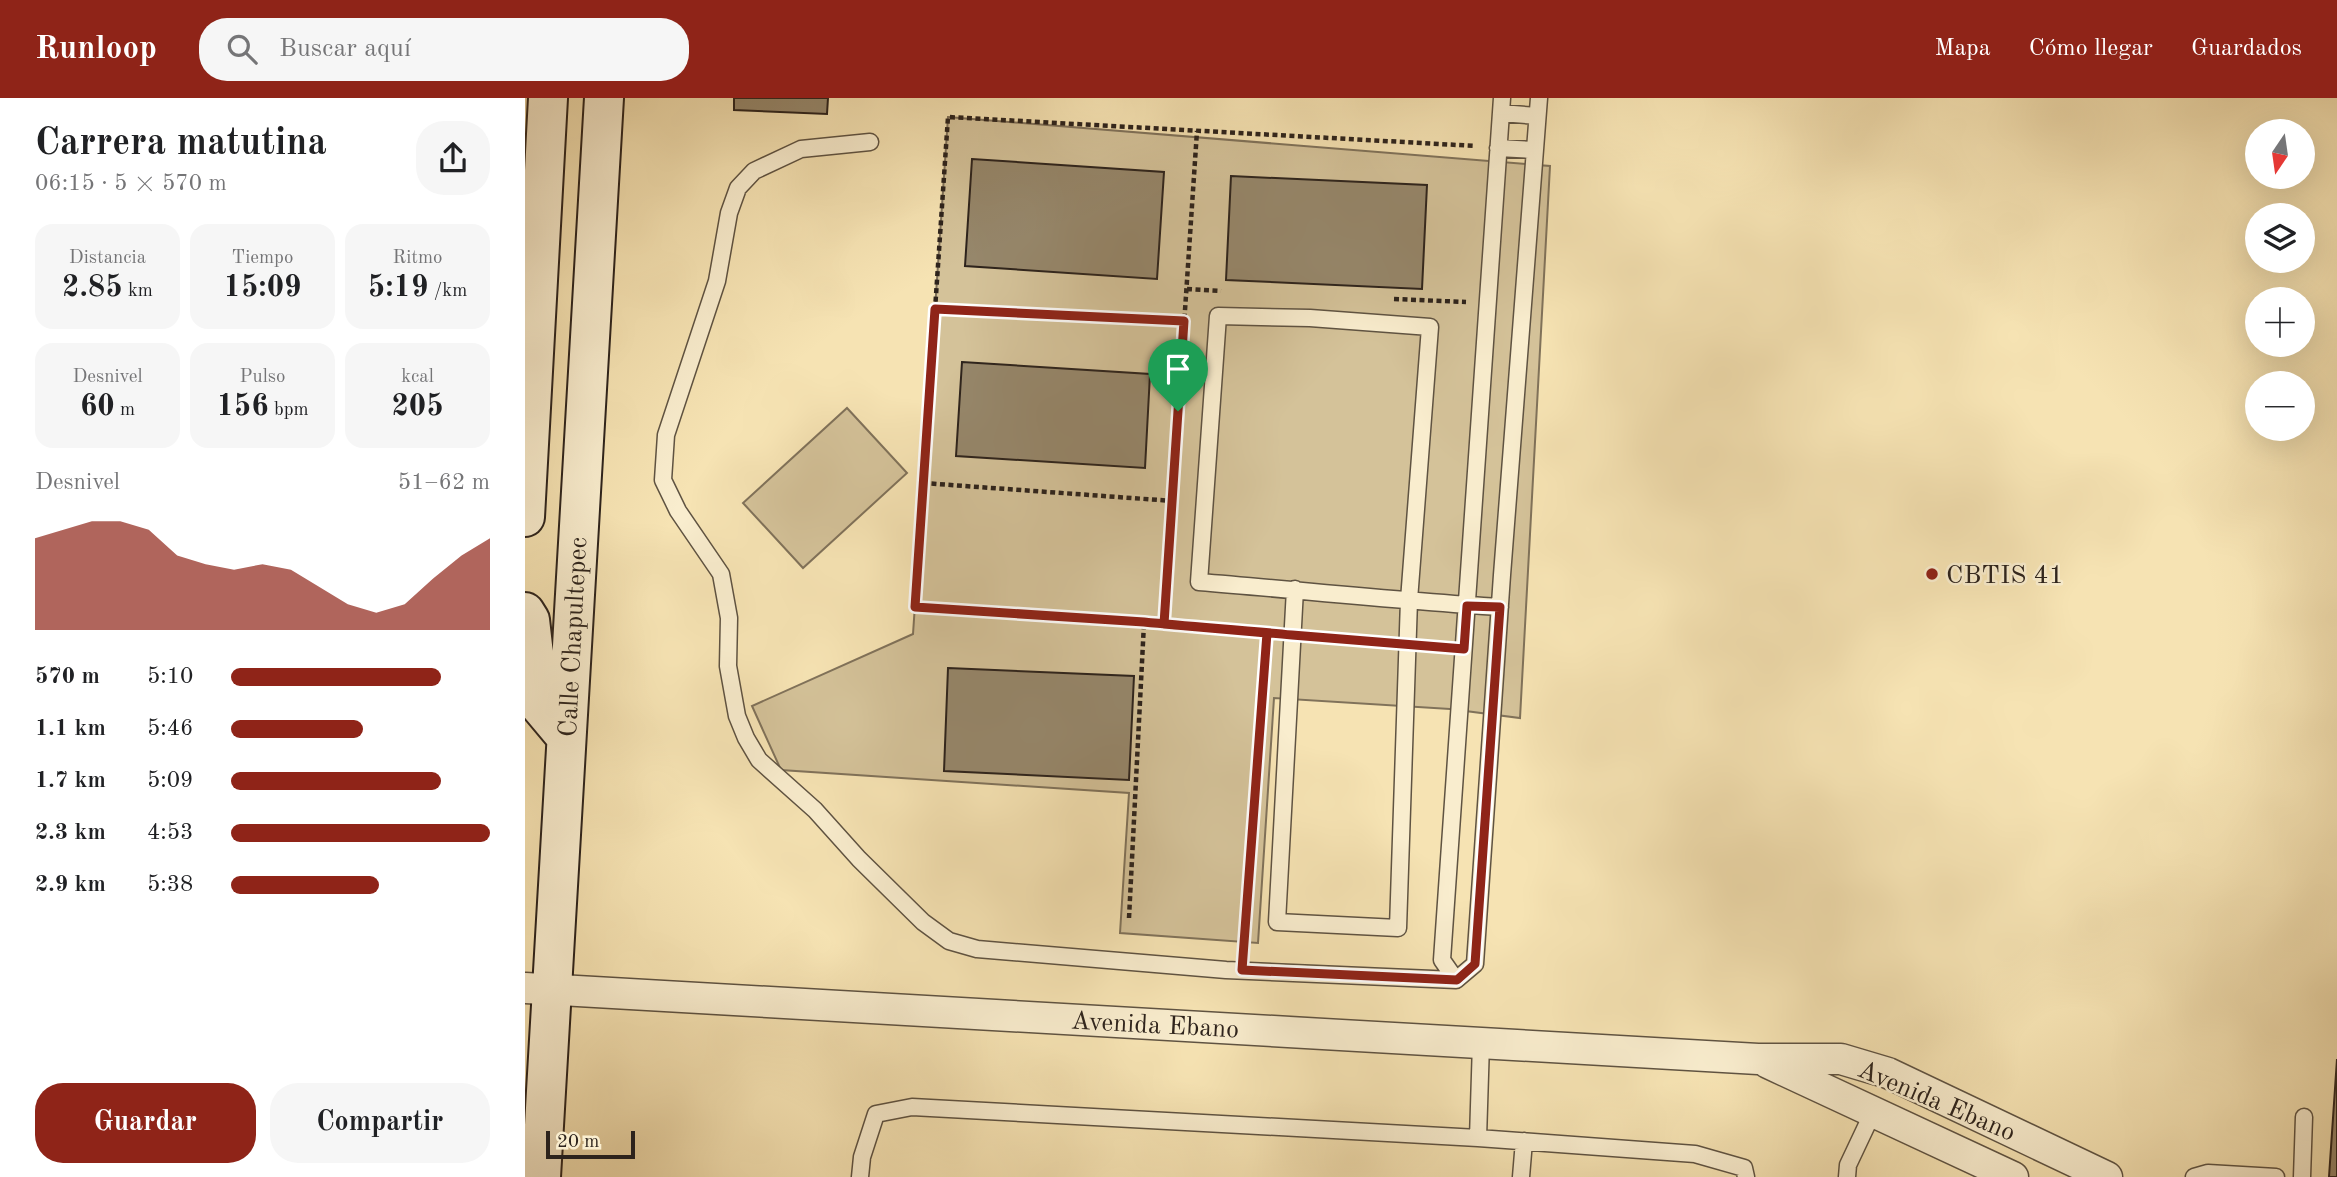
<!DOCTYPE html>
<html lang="es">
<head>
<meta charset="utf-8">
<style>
  body { margin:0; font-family:"Old Standard TT",serif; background:#f6f6f6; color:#202124; height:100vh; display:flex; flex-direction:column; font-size:26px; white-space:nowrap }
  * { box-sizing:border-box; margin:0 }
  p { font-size:23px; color:#757577 }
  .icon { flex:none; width:38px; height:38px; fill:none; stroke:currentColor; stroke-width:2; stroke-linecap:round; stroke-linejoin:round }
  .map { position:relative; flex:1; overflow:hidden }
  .side { display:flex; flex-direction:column; background:#fff; width:525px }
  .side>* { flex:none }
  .needle { width:46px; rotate:193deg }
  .fabs { position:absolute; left:1720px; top:21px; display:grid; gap:14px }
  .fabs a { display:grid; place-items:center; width:70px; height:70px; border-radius:50%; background:#fff; box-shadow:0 7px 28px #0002; font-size:35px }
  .scale { position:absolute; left:21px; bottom:18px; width:89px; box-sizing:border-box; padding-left:7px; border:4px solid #2d231c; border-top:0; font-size:19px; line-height:24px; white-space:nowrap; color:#2d231c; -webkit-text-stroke:5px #f9edce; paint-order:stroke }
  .pin { position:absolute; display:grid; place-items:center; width:60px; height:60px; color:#fff; margin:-72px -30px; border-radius:50% 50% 50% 0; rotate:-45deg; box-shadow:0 0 7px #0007 }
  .pin .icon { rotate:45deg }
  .round { display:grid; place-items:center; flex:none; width:74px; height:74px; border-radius:28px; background:#f6f6f6 }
  .overview { display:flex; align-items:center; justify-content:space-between; height:119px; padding:0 35px }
  h1 { font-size:38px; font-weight:700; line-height:52px }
  .figures { display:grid; grid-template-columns:repeat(3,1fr); gap:10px; height:119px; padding:7px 35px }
  .figures div { display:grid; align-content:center; border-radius:18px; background:#f6f6f6; text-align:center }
  .figures b { font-size:30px; font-weight:700 }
  .figures small { font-size:19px; font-weight:400 }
  .figures p { font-size:19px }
  .chart { height:196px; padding:14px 35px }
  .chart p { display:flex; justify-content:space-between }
  .chart svg { width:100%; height:126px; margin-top:7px; fill:#8f2418; opacity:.7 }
  .primary-button { display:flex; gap:14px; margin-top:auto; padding:14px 35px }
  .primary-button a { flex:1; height:80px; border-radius:28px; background:#8f2418; color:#fff; font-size:28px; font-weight:700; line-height:80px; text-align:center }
  .primary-button a+a { background:#f6f6f6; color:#202124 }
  ul { padding:0 35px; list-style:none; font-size:23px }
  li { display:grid; grid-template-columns:112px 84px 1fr; align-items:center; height:52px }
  li i { height:18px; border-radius:9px; background:#8f2418 }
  header { display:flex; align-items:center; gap:42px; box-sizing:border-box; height:98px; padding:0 35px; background:#8f2418; color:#fff }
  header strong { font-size:33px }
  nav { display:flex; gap:38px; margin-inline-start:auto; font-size:24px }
  .search { width:490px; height:63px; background:#f6f6f6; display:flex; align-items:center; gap:18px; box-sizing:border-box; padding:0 24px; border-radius:28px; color:#757577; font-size:26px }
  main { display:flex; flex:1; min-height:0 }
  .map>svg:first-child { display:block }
  .green { fill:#d4c299; stroke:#80725a; stroke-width:2 }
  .building { fill:#96876b; stroke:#2d231c; stroke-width:2 }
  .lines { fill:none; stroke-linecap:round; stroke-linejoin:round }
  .lane-casing { stroke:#5f5342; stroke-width:19 }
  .street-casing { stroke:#5f5342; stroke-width:33 }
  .secondary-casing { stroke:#2d231c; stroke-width:42 }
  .path { stroke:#2d231c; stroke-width:4.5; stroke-dasharray:5 3.5; stroke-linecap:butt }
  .lane { stroke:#f9edce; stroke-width:16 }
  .street { stroke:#f9edce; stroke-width:30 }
  .secondary { stroke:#f9edce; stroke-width:38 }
  .route-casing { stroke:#fff; stroke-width:14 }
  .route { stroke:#8f2418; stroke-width:9 }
  .poi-dot { fill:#8f2418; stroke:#f9edce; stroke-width:2.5 }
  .labels { text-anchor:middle; stroke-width:5; stroke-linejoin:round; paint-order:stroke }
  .poi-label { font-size:26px; fill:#2d231c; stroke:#f9edce; text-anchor:start }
  .street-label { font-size:26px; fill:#2d231c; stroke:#f9edce }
</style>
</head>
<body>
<header>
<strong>Runloop</strong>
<div class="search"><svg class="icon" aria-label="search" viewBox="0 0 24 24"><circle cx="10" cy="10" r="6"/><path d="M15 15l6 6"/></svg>Buscar aquí</div>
<nav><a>Mapa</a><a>Cómo llegar</a><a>Guardados</a></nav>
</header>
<main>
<section class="side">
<div class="overview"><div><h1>Carrera matutina</h1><p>06:15 · 5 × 570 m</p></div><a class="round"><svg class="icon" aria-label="share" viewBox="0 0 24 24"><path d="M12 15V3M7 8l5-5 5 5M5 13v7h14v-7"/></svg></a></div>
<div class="figures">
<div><p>Distancia</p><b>2.85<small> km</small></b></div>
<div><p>Tiempo</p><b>15:09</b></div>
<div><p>Ritmo</p><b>5:19<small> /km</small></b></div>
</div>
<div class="figures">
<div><p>Desnivel</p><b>60<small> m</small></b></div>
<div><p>Pulso</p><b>156<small> bpm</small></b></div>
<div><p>kcal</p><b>205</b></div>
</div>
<div class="chart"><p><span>Desnivel</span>51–62 m</p>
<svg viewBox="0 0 160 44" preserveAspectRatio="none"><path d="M0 44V12L10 9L20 6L30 6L40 9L50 18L60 21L70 23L80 21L90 23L100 29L110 35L120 38L130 35L140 26L150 18L160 12V44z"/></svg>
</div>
<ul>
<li><b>570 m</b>5:10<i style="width:81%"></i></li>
<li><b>1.1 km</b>5:46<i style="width:51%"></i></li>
<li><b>1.7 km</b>5:09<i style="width:81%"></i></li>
<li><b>2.3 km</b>4:53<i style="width:100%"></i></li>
<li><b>2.9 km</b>5:38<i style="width:57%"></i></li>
</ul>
<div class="primary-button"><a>Guardar</a><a>Compartir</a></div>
</section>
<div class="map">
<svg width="1812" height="1079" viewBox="0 0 1812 1079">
  <rect width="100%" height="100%" fill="#f6e3b3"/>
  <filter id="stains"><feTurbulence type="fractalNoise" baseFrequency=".00286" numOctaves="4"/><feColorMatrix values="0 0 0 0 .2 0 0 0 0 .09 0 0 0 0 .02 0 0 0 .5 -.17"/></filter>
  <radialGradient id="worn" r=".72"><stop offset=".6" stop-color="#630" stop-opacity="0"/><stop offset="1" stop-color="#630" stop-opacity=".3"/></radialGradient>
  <!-- green -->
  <path class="green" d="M423 19 1025 68 995 620 925 611 749 600 733 845 595 835 604 695 256 672 227 608 388 536Z
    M322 310 382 375 278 470 218 405Z"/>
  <!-- building -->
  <path class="building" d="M209 0H303L302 16 209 12Z
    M447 61 639 74 632 181 440 168Z
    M706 78 902 87 897 191 701 182Z
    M437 264 625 276 620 370 431 358Z
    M423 570 609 578 604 682 419 673Z
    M1812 961V1079H1804Z"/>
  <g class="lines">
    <defs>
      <path id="lane" d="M976 15 1012 18
        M345 44 276 51 229 73 213 90 204 115 192 183 141 337 138 382 153 413 196 476 204 520 203 568 212 618 221 640 234 662 290 712 334 761 398 824 424 843 452 851 701 872 931 882 950 866 977 477 1014 0
        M973 50 1009 52
        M770 491 752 824 873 830 884 502 905 229 785 220 693 218 674 484C774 492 874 503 975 509
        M931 882 917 862 977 0
        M956 945 953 1040 1170 1056 1219 1070 1221 1079
        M335 1079 337 1059 351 1016 387 1009 953 1040
        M996 1079 999 1043
        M1322 1079 1323 1067 1348 1014
        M1669 1079 1683 1075 1751 1079
        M1777 1079 1779 1019"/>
      <path id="street" d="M0 890 1233 961H1316L1363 975 1582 1079
        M1243 965 1488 1079"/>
      <path id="secondary" d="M0 419 23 0
        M0 514 5 522 15 608 41 639
        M16 1079 79 0"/>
    </defs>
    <!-- lane casing -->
    <use href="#lane" class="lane-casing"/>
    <!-- street casing -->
    <use href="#street" class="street-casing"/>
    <!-- secondary casing -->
    <use href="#secondary" class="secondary-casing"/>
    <!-- path -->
    <path class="path" d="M662 191 696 193
      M869 201 941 204
      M410 211 659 223
      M398 385 648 403
      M639 526 672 33
      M746 535 390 509 423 19 951 48
      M790 539 862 544
      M604 820 619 525
      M719 851 742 535"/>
    <!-- lane -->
    <use href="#lane" class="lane"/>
    <!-- street -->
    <use href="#street" class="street"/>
    <!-- secondary -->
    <use href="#secondary" class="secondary"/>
  </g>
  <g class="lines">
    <defs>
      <path id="route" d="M653 313 639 526 742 535 717 872 932 882 950 866 975 509 942 508 939 551 767 537C718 532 668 529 619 524L390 509 410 211 659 223 653 313"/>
    </defs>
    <!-- route casing -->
    <use href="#route" class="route-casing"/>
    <!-- route -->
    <use href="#route" class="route"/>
  </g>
  <!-- markers -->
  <circle class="poi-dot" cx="1407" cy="476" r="7"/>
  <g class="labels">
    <!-- poi labels -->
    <g class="poi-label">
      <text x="1421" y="485">CBTIS 41</text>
    </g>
    <!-- street labels -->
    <g class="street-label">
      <text transform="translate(47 539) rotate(-87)" y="9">Calle Chapultepec</text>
      <text transform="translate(630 926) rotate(3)" y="9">Avenida Ebano</text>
      <text transform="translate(1412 1002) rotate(23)" y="9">Avenida Ebano</text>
    </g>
  </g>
  <rect width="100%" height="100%" filter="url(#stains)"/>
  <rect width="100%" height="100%" fill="url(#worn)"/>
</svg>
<div class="fabs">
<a><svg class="needle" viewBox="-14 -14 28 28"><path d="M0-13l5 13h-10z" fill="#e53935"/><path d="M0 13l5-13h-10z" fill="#757577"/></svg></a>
<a><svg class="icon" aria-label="layers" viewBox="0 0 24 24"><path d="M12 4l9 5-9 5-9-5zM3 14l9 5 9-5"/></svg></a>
<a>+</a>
<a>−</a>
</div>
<div class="scale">20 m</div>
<div class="pin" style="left:653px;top:313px;background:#1e9e55"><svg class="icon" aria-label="arrive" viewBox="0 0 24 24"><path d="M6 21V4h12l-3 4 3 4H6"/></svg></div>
</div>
</main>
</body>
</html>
